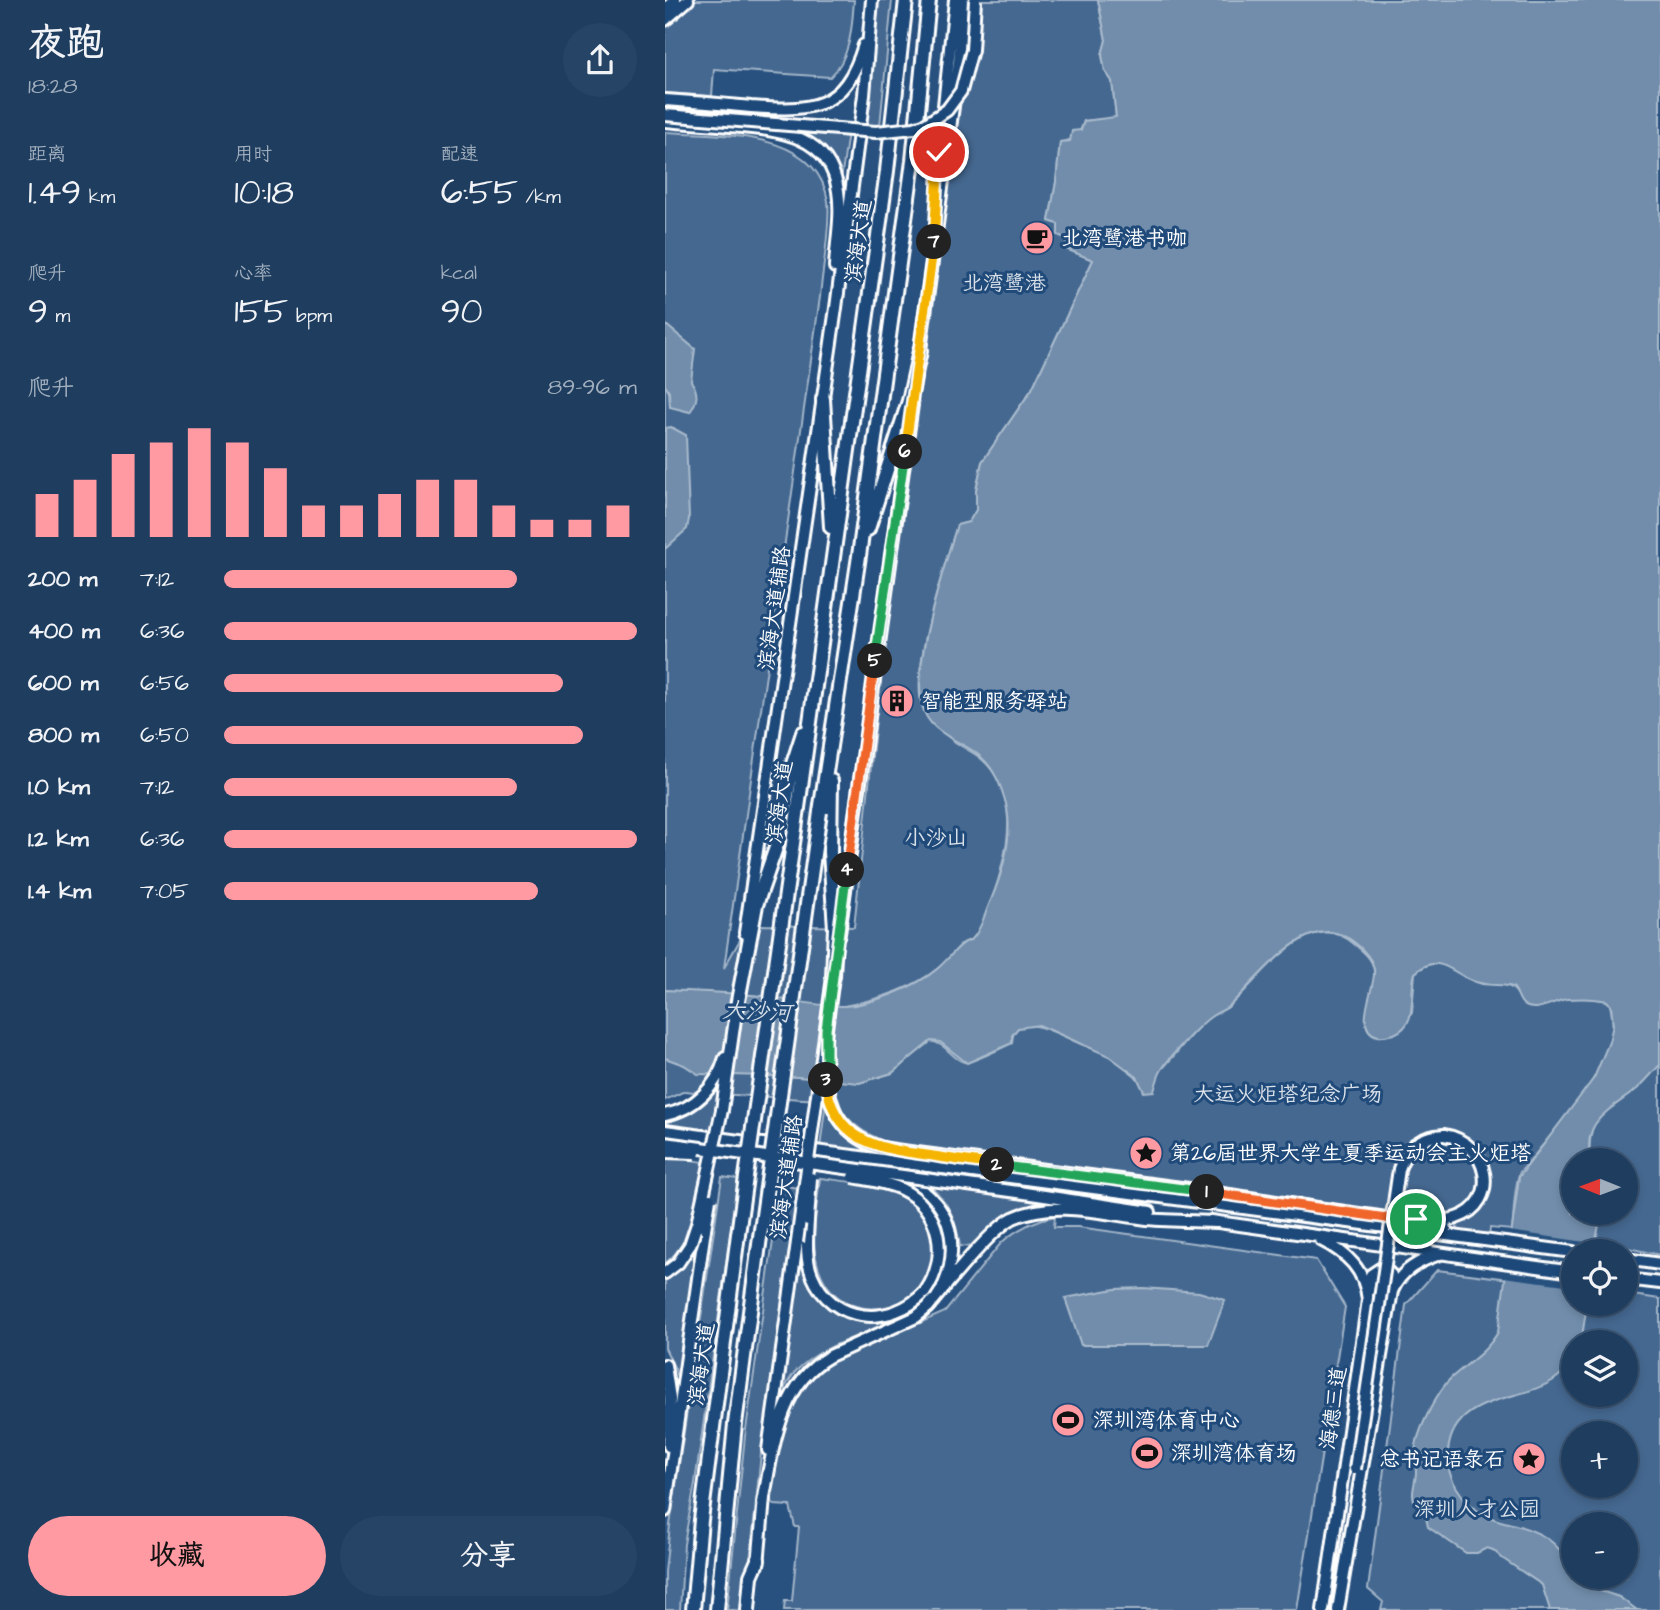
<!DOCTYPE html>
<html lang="zh">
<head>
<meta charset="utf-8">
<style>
  body { margin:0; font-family:"Architects Daughter","LXGW WenKai TC",sans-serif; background:#264465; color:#f1f3f6; height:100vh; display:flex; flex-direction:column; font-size:26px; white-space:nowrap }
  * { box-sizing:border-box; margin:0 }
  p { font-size:23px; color:#a1aebd }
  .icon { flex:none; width:38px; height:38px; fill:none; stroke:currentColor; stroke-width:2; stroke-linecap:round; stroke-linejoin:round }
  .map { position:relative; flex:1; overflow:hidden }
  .sheet { display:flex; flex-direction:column; background:#1e3d5f; width:665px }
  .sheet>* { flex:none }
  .needle { width:46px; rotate:271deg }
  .controls { position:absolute; left:896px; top:1148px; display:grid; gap:14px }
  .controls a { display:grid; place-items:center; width:77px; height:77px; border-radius:50%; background:#1e3d5f; box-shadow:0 4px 10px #0003,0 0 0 2px #3c5674; font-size:35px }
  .pin { position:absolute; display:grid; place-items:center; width:60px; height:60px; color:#fff; margin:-30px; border:4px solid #fff; border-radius:50%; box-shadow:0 2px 7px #0007 }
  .km { position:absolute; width:35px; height:35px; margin:-18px; border-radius:50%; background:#222; color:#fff; font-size:19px; line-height:35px; text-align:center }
  .round { display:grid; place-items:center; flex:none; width:74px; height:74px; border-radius:37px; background:#264465 }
  .headline { display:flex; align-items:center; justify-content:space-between; height:119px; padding:0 28px }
  h1 { font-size:38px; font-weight:600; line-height:52px }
  .metrics { display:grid; grid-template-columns:repeat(3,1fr); gap:10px; height:119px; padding:7px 28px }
  .metrics div { display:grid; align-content:center }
  .metrics b { font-size:35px; font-weight:600 }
  .metrics small { font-size:19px; font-weight:400 }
  .metrics p { font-size:19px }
  .chart { height:196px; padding:14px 28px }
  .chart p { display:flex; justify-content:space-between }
  .chart svg { width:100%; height:126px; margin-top:7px; stroke:#ff9aa2; stroke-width:6 }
  .action { display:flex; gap:14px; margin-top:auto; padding:14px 28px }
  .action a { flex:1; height:80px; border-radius:42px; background:#ff9aa2; color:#111; font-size:28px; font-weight:600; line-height:80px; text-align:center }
  .action a+a { background:#264465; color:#f1f3f6 }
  ul { padding:0 28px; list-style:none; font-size:23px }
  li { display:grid; grid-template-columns:112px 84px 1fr; align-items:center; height:52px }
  li i { height:18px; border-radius:9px; background:#ff9aa2 }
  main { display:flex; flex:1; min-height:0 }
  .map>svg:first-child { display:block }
  .green { fill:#446890; stroke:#a2b4c8; stroke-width:2; fill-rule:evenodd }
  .water { fill:#718dab; stroke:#aabbcd; stroke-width:2 }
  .pier { fill:#28517f }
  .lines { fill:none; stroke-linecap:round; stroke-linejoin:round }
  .major-casing { stroke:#fff; stroke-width:16 }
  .highway-casing { stroke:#fff; stroke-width:18 }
  .major { stroke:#1f4a7a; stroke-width:10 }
  .highway { stroke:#1f4a7a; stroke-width:12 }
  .major-bridge-casing { stroke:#fff; stroke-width:16; stroke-linecap:butt }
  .highway-bridge-casing { stroke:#fff; stroke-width:18; stroke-linecap:butt }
  .major-bridge { stroke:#1f4a7a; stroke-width:10 }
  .highway-bridge { stroke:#1f4a7a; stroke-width:12 }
  .split-1-casing { stroke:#fff; stroke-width:14 }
  .split-2-casing { stroke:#fff; stroke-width:14 }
  .split-3-casing { stroke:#fff; stroke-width:14 }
  .split-4-casing { stroke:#fff; stroke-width:14 }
  .split-5-casing { stroke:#fff; stroke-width:14 }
  .split-6-casing { stroke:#fff; stroke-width:14 }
  .split-7-casing { stroke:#fff; stroke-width:14 }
  .split-8-casing { stroke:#fff; stroke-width:14 }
  .split-1 { stroke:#f0652b; stroke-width:9 }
  .split-2 { stroke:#22a559; stroke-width:9 }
  .split-3 { stroke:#f5b400; stroke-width:9 }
  .split-4 { stroke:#22a559; stroke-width:9 }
  .split-5 { stroke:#f0652b; stroke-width:9 }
  .split-6 { stroke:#22a559; stroke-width:9 }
  .split-7 { stroke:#f5b400; stroke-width:9 }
  .split-8 { stroke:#f5b400; stroke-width:9 }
  .labels { text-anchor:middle; stroke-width:6; stroke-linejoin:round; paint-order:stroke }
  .poi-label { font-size:21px; fill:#fff; stroke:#1f4a7a; text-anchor:start }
  .street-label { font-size:21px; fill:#fff; stroke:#1f4a7a }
  .park-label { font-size:21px; fill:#dae1e9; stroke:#1f4a7a }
  .water-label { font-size:23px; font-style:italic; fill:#d4dde6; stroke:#1f4a7a }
</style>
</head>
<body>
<main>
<section class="sheet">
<div class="headline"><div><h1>夜跑</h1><p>18:28</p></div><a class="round"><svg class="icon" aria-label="share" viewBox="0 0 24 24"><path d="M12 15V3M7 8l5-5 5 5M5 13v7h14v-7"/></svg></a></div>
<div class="metrics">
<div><p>距离</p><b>1.49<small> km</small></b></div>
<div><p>用时</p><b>10:18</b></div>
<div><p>配速</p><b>6:55<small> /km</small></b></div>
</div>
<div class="metrics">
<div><p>爬升</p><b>9<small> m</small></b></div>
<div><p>心率</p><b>155<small> bpm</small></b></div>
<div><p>kcal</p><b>90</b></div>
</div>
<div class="chart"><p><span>爬升</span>89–96 m</p>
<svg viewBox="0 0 160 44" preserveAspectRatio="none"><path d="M5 44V29M15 44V24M25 44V15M35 44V11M45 44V6M55 44V11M65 44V20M75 44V33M85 44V33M95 44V29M105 44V24M115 44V24M125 44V33M135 44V38M145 44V38M155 44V33"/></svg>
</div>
<ul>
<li><b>200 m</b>7:12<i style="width:71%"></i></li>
<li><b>400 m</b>6:36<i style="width:100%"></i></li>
<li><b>600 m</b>6:56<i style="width:82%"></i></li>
<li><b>800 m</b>6:50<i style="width:87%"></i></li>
<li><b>1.0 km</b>7:12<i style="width:71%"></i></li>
<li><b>1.2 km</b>6:36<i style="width:100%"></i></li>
<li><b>1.4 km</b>7:05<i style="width:76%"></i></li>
</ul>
<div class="action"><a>收藏</a><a>分享</a></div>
</section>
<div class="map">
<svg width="995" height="1610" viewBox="0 0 995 1610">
  <rect width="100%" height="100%" fill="#28517f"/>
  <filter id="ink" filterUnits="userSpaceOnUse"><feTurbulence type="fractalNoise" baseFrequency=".0143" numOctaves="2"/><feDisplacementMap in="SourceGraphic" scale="14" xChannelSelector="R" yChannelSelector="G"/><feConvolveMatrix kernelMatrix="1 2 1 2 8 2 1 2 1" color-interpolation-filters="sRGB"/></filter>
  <g filter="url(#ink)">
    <!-- green -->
    <path class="green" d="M30 0H189C187 26 186 58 165 77L49 69 47 96 0 93V25Z
      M211 0H227L215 126H198Z
      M314 0H433L441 40 437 55 440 71 447 81 451 118 419 121C415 134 409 141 395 142L391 182 384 221 394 224 402 239V249L428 260 367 389 317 462 311 490V510L304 522 292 525C280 563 245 670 257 705 258 710 263 714 266 718 271 723 275 730 280 734 299 752 317 751 332 778 347 806 345 835 337 865 334 880 318 930 308 938 305 941 301 941 298 943 289 950 282 962 272 969 246 990 211 1000 179 1006L194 1083 227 1073 266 1041C282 1044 287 1059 299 1062 306 1064 339 1047 347 1043 348 1008 393 1034 409 1041 420 1046 433 1050 444 1056 456 1063 469 1073 477 1084 484 1079 492 1074 498 1068 514 1052 527 1030 545 1017 551 1012 559 1011 564 1006 594 982 643 903 689 944 695 949 704 955 707 963 715 983 699 1004 702 1025L747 1013 750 973C776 949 793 978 817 984 822 985 828 983 833 984 858 985 852 1008 869 1007 881 1007 889 1001 900 999 906 997 937 998 942 1001 946 1004 946 1011 947 1016 954 1062 896 1122 869 1156 865 1162 859 1167 855 1172 849 1184 849 1216 847 1230L825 1228 824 1236 794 1231 790 1223 752 1216 233 1147C206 1136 185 1128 171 1101L54 1094 45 1133 0 1126V1122C19 1117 35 1110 48 1094L20 1091 0 1100V132C55 136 151 128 163 201 166 224 157 272 155 297L59 968 76 938 94 925 189 927 214 690 289 115 307 78 312 46Z
      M126 129 183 132 176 181C166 154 153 139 126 129Z
      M995 1065V1255L931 1241 936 1213H961V1160H926C923 1147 925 1129 933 1117Z
      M161 1101C171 1130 188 1144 215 1156L155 1148Z
      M0 1156 39 1162C32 1196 30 1241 0 1263Z
      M57 1177 73 1179 30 1483 19 1544 15 1610H0V1572L5 1525Z
      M155 1178C184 1182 217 1183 242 1200 254 1208 263 1221 267 1234 285 1307 179 1340 154 1269 144 1241 152 1207 155 1178Z
      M116 1185 133 1188 96 1453 80 1610H62L80 1436Z
      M264 1185 393 1203C350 1206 338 1220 308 1247L295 1246C291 1220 284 1202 264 1185Z
      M390 1216 389 1227H413L651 1260 680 1307 632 1610H119L120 1601H127L134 1527H130L125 1506 109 1505 106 1499 108 1476 120 1421 125 1403 141 1379 165 1362 280 1312 336 1243C352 1229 369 1220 390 1216Z
      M35 1239 14 1387 10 1369 0 1348V1281C16 1269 27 1257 35 1239Z
      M137 1240C136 1288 169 1330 221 1320 232 1318 242 1313 252 1309 215 1332 161 1340 131 1371 124 1379 119 1389 114 1398Z
      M772 1270 908 1287V1304H961V1294L995 1299V1610H716L718 1602 703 1589 741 1305ZM908 1342H961V1395H908ZM908 1433H961V1486H908ZM908 1524H961V1577H908Z"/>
    <!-- water -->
    <path class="water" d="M433 0H995V1065C987 1073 980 1082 972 1089 946 1110 916 1120 926 1160H908V1213H936L929 1251H908V1304H922L917 1337 915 1342H908C908 1416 790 1374 783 1452 781 1466 785 1477 792 1488 818 1530 848 1516 883 1539 893 1546 901 1557 908 1567V1577H917L936 1591 954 1597 972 1610H885L877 1585 837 1558 828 1550 822 1548 812 1553H801L763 1527C761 1508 748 1509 748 1494 748 1487 751 1479 751 1472 751 1463 749 1454 751 1445 755 1426 773 1390 787 1377 804 1362 821 1353 833 1332L854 1177 929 1078 944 1042 948 1025 946 1006 942 1001C930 998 915 998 902 999 890 1000 871 1014 859 1005 853 1001 853 992 848 987 836 984 826 986 815 983 790 979 777 949 750 973 743 994 755 1024 729 1034 725 1035 718 1037 713 1036 686 1030 712 986 709 969 707 957 692 943 681 937 638 913 591 982 565 1005 560 1010 553 1012 547 1016 535 1024 503 1058 496 1071 493 1076 491 1084 489 1091L479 1092 472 1077 444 1056 374 1025 353 1028 347 1035V1043L302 1063 275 1042 266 1041 227 1073 194 1083 133 1077 33 1074 19 1065 0 1058V990C32 992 64 992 95 996 120 999 156 1007 180 1006 208 1004 251 987 272 969 282 961 289 950 299 943 302 941 306 940 308 938 316 930 321 910 326 900 339 869 350 829 339 797 334 780 325 763 311 753 291 739 263 732 257 705 247 663 279 568 292 525L304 522 311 510V490L317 462 367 389 428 260 401 249 402 239 393 235V224L384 221 391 182 395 142 405 141 407 131 416 130 419 121 451 117 447 81 440 71 437 55 441 40Z
      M0 324 30 349 26 381C34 393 33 400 25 412L5 407 4 392 0 385Z
      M6 427 21 435 24 519 22 529 0 549V428Z
      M478 1288 534 1292 560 1300 543 1345H416L400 1298 450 1289Z"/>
    <!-- pier -->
    <path class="pier" d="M844 1231 934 1244 933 1251H908V1286L838 1277Z"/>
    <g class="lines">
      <defs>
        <path id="major" d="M0 9 10 0
          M0 20 23 0
          M0 100C29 102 58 104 86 107 147 111 179 111 199 45
          M0 121C22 123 43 124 65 126 112 130 165 133 173 191 177 216 171 242 170 267
          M272 173 290 0
          M254 358 294 62 299 0
          M80 933 171 308 199 95 207 0
          M174 934 247 405
          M160 1057C162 1101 169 1132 215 1148L524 1189 728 1219 781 1230
          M57 1110 71 1012
          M0 1115C30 1109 52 1086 60 1058
          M0 1131 908 1252
          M197 1162C258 1179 306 1215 278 1285
          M353 1192 485 1212
          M143 1220C142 1238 140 1258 147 1275 167 1324 225 1328 260 1292
          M758 1220C769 1220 781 1222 791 1218 837 1203 824 1142 779 1135
          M546 1221 908 1272
          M656 1240C682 1253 700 1270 703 1300L658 1610
          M961 1259 995 1264
          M0 1273 13 1263 25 1245
          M961 1279 995 1283
          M704 1290 706 1275 715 1269 721 1270 726 1275V1290
          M0 1365 5 1399 4 1446
          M103 1450 132 1242
          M98 1503C108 1450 113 1385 165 1356L251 1317 263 1307C281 1285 325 1230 348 1218 389 1199 439 1214 482 1219 505 1221 528 1221 552 1222
          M0 1511 40 1229
          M93 1565 99 1498
          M673 1610 727 1291C736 1270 754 1261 775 1254"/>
        <path id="highway" d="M158 399 166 527
          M203 529 244 401 255 351
          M166 781 165 852 170 928 168 977
          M133 808 222 171 241 0
          M155 812 194 556 248 161 264 0
          M70 1017 91 905 115 836 127 767 138 733
          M28 1610 36 1520 73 1234
          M52 1610 70 1424 95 1237
          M83 1610 86 1576 93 1560"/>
      </defs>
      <!-- major casing -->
      <use href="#major" class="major-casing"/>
      <!-- highway casing -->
      <use href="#highway" class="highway-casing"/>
      <!-- major -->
      <use href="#major" class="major"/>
      <!-- highway -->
      <use href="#highway" class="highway"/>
      <defs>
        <path id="major-bridge" d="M0 115 211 132 249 128 261 124 282 110 296 91 307 50 310 0
          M0 1143 353 1192
          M0 1152 30 1153
          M188 1177C204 1180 221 1182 236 1189 277 1209 284 1257 260 1292
          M143 1220 146 1178
          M40 1229 45 1199
          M132 1242 168 977
          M25 1245 32 1224 57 1110
          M690 1469 734 1169C741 1147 756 1136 779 1135"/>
        <path id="highway-bridge" d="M73 1234 133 808
          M95 1237 155 812"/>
      </defs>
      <!-- major-bridge casing -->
      <use href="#major-bridge" class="major-bridge-casing"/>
      <!-- highway-bridge casing -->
      <use href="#highway-bridge" class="highway-bridge-casing"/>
      <!-- major-bridge -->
      <use href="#major-bridge" class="major-bridge"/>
      <!-- highway-bridge -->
      <use href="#highway-bridge" class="highway-bridge"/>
    </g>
  </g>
  <g class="lines" filter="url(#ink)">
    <defs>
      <path id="split-1" d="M542 1192 728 1219H751"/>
      <path id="split-2" d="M332 1165 542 1192"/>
      <path id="split-3" d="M161 1080C167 1140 212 1149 262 1155 286 1159 309 1162 332 1165"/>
      <path id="split-4" d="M161 1080V1030L182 870"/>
      <path id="split-5" d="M182 870 210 661"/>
      <path id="split-6" d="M210 661 240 452"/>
      <path id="split-7" d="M240 452 269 242"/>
      <path id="split-8" d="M269 242 274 152"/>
    </defs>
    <!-- split-1 casing -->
    <use href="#split-1" class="split-1-casing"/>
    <!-- split-2 casing -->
    <use href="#split-2" class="split-2-casing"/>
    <!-- split-3 casing -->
    <use href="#split-3" class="split-3-casing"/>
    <!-- split-4 casing -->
    <use href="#split-4" class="split-4-casing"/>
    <!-- split-5 casing -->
    <use href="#split-5" class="split-5-casing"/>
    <!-- split-6 casing -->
    <use href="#split-6" class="split-6-casing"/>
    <!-- split-7 casing -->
    <use href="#split-7" class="split-7-casing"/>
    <!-- split-8 casing -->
    <use href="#split-8" class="split-8-casing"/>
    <!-- split-1 -->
    <use href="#split-1" class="split-1"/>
    <!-- split-2 -->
    <use href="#split-2" class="split-2"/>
    <!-- split-3 -->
    <use href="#split-3" class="split-3"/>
    <!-- split-4 -->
    <use href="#split-4" class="split-4"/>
    <!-- split-5 -->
    <use href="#split-5" class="split-5"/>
    <!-- split-6 -->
    <use href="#split-6" class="split-6"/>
    <!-- split-7 -->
    <use href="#split-7" class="split-7"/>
    <!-- split-8 -->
    <use href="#split-8" class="split-8"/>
  </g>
  <!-- icons -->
  <defs>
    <symbol id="cafe-disc" viewBox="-11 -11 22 22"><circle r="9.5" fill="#ff9aa2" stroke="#1f4a7a"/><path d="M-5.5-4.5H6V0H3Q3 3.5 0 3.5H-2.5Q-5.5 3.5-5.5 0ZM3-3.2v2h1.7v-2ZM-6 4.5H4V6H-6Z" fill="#111"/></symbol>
    <symbol id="building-disc" viewBox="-11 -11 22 22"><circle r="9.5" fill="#ff9aa2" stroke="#1f4a7a"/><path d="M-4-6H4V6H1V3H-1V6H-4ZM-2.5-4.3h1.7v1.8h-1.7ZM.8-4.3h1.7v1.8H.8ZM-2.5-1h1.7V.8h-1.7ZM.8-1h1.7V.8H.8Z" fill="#111"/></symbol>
    <symbol id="sight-disc" viewBox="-11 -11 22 22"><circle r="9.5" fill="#ff9aa2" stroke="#1f4a7a"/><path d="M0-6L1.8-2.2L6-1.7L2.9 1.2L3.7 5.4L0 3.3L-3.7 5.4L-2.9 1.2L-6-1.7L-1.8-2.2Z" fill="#111"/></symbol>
    <symbol id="stadium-disc" viewBox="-11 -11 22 22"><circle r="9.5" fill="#ff9aa2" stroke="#1f4a7a"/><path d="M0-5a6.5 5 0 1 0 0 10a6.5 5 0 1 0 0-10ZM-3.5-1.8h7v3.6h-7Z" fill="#111"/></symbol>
  </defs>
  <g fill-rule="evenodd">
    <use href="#cafe-disc" x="353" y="219" width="38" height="38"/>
    <use href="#building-disc" x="213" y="682" width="38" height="38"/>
    <use href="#sight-disc" x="462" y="1134" width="38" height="38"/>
    <use href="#stadium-disc" x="384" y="1401" width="38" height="38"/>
    <use href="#stadium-disc" x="463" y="1434" width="38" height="38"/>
    <use href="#sight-disc" x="845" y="1440" width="38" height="38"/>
  </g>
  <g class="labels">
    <!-- poi labels -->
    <g class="poi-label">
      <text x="396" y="245">北湾鹭港书咖</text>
      <text x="256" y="708">智能型服务驿站</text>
      <text x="505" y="1160">第26届世界大学生夏季运动会主火炬塔</text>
      <text x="428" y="1427">深圳湾体育中心</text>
      <text x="506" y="1460">深圳湾体育场</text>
      <text x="840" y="1466" text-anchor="end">总书记语录石</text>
    </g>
    <!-- street labels -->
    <g class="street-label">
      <text transform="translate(193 241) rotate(-82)" y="7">滨海大道</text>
      <text transform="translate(109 608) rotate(-82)" y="7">滨海大道辅路</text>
      <text transform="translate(114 802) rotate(-82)" y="7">滨海大道</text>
      <text transform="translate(121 1177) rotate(-82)" y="7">滨海大道辅路</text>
      <text transform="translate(36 1364) rotate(-82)" y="7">滨海大道</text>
      <text transform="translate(668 1408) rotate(-82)" y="7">海德三道</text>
    </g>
    <!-- park labels -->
    <g class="park-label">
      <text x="339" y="290">北湾鹭港</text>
      <text x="271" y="845">小沙山</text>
      <text x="623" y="1101">大运火炬塔纪念广场</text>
      <text x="812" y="1516">深圳人才公园</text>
    </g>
    <!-- water labels -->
    <g class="water-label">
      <text transform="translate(92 1011) rotate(3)" y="8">大沙河</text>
    </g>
  </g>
</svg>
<div class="controls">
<a><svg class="needle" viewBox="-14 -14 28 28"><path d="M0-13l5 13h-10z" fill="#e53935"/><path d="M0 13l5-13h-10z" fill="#a1aebd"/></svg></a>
<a><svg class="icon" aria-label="locate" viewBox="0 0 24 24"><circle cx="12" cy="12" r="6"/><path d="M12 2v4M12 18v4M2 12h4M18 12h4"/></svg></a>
<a><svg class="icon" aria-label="layers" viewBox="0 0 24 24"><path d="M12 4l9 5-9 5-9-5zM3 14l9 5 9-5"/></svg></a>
<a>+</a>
<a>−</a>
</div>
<div class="pin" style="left:751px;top:1219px;background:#1e9e55"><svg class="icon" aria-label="arrive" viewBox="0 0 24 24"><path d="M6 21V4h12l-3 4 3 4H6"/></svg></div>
<div class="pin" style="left:274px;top:152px;background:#d93025"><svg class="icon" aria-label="check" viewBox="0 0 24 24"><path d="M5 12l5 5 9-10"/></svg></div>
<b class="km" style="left:542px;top:1192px">1</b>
<b class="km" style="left:332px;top:1165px">2</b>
<b class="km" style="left:161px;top:1080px">3</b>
<b class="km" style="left:182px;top:870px">4</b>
<b class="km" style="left:210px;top:661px">5</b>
<b class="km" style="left:240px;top:452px">6</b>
<b class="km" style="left:269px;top:242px">7</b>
</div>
</main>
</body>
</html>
